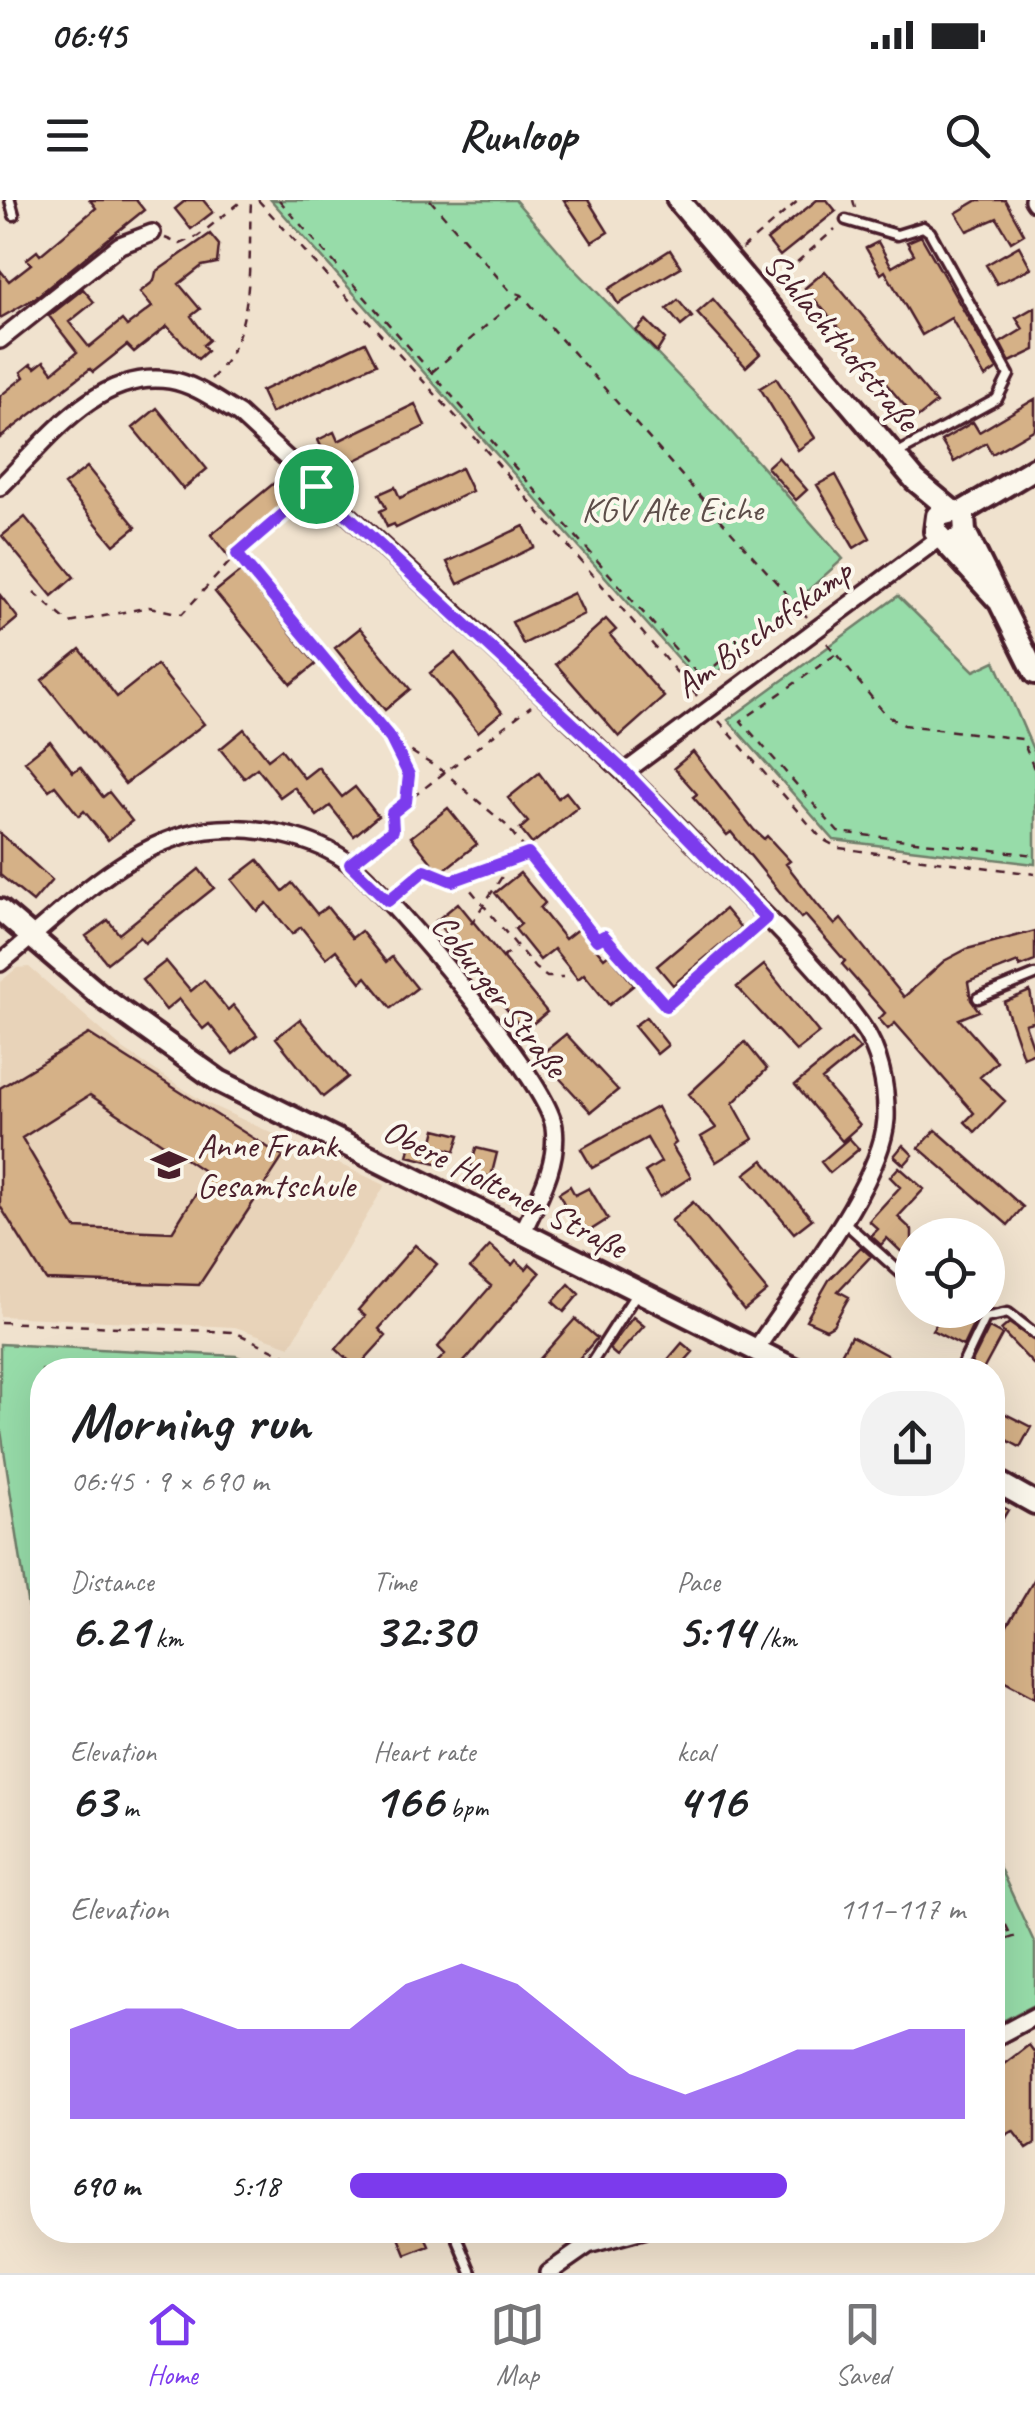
<!DOCTYPE html>
<html lang="en">
<head>
<meta charset="utf-8">
<style>
  body { margin:0; font-family:Caveat,sans-serif; background:#f2f2f2; color:#202124; height:100vh; display:flex; flex-direction:column; font-size:38px; white-space:nowrap }
  * { box-sizing:border-box; margin:0 }
  p { font-size:32px; color:#757577 }
  .icon { flex:none; width:55px; height:55px; fill:none; stroke:currentColor; stroke-width:2; stroke-linecap:round; stroke-linejoin:round }
  .map { position:relative; flex:1; overflow:hidden }
  .side { position:absolute; left:30px; top:1158px; width:975px; height:885px; display:flex; flex-direction:column; background:#fff; border-radius:40px; box-shadow:0 10px 40px #0002 }
  .side>* { flex:none }
  .buttons { position:absolute; left:895px; top:1018px; display:grid; gap:20px }
  .buttons a { display:grid; place-items:center; width:110px; height:110px; border-radius:50%; background:#fff; box-shadow:0 10px 40px #0002; font-size:50px }
  .pin { position:absolute; display:grid; place-items:center; width:85px; height:85px; color:#fff; margin:-42px; border:5px solid #fff; border-radius:50%; box-shadow:0 2px 10px #0007 }
  .round { display:grid; place-items:center; flex:none; width:105px; height:105px; border-radius:40px; background:#f2f2f2 }
  .headline { display:flex; align-items:center; justify-content:space-between; height:170px; padding:0 40px }
  h1 { font-size:55px; font-weight:700; line-height:75px }
  .metrics { display:grid; grid-template-columns:repeat(3,1fr); gap:15px; height:170px; padding:10px 40px }
  .metrics div { display:grid; align-content:center }
  .metrics b { font-size:50px; font-weight:700 }
  .metrics small { font-size:28px; font-weight:400 }
  .metrics p { font-size:28px }
  .chart { height:280px; padding:20px 40px }
  .chart p { display:flex; justify-content:space-between }
  .chart svg { width:100%; height:180px; margin-top:10px; fill:#7c3aed; opacity:.7 }
  ul { padding:0 40px; list-style:none; font-size:32px }
  li { display:grid; grid-template-columns:160px 120px 1fr; align-items:center; height:75px }
  li i { height:25px; border-radius:12px; background:#7c3aed }
  .status { display:flex; justify-content:space-between; align-items:center; height:70px; padding:0 50px; background:#fff; direction:ltr }
  .status svg { height:28px; fill:currentColor }
  header { display:flex; justify-content:space-between; align-items:center; height:130px; padding:0 40px; background:#fff; font-size:45px; font-weight:700 }
  .menu { display:flex; justify-content:space-around; align-items:center; height:140px; border-top:2px solid #e0e0e0; background:#fff; font-size:28px; color:#757577 }
  .menu a { display:grid; justify-items:center; gap:5px }
  .menu .current { color:#7c3aed }
  .map>svg:first-child { display:block }
  .built { fill:#e8d3b9 }
  .green { fill:#97dca9; stroke:#707e6a; stroke-width:2.5 }
  .building { fill:#d5b187; stroke:#4a1f2b; stroke-width:2.5; fill-rule:evenodd }
  .lines { fill:none; stroke-linecap:round; stroke-linejoin:round }
  .service-casing { stroke:#4a1f2b; stroke-width:15 }
  .minor-casing { stroke:#4a1f2b; stroke-width:22 }
  .tertiary-casing { stroke:#4a1f2b; stroke-width:28 }
  .path { stroke:#4a1f2b; stroke-width:2.5; stroke-dasharray:8 8; stroke-linecap:butt }
  .service { stroke:#fbf7ec; stroke-width:8 }
  .minor { stroke:#fbf7ec; stroke-width:15 }
  .tertiary { stroke:#fbf7ec; stroke-width:20 }
  .route-casing { stroke:#fff; stroke-width:20 }
  .route { stroke:#7c3aed; stroke-width:12 }
  .labels { text-anchor:middle; stroke-width:8; stroke-linejoin:round; paint-order:stroke }
  .street-label { font-size:35px; fill:#4a1f2b; stroke:#fbf7ec }
  .park-label { font-size:35px; fill:#5d4e4a; stroke:#fbf7ec }
  .poi-label { font-size:35px; fill:#4a1f2b; stroke:#fbf7ec; text-anchor:start }
</style>
</head>
<body>
<div class="status"><b>06:45</b><svg viewBox="0 0 49 12"><path d="M0 12V9h3v3zM5 12V6h3v6zM10 12V3h3v9zM15 12V0h3v12zM26 1h20v11H26zM47 4h2v5h-2z"/></svg></div>
<header><svg class="icon" aria-label="menu" viewBox="0 0 24 24"><path d="M4 6h16M4 12h16M4 18h16"/></svg>Runloop<svg class="icon" aria-label="search" viewBox="0 0 24 24"><circle cx="10" cy="10" r="6"/><path d="M15 15l6 6"/></svg></header>
<div class="map">
<svg width="1035" height="2073" viewBox="0 0 1035 2073">
  <rect width="100%" height="100%" fill="#f0e2ce"/>
  <filter id="ink" filterUnits="userSpaceOnUse"><feTurbulence type="fractalNoise" baseFrequency=".01" numOctaves="2"/><feDisplacementMap in="SourceGraphic" scale="20" xChannelSelector="R" yChannelSelector="G"/><feConvolveMatrix kernelMatrix="1 2 1 2 8 2 1 2 1" color-interpolation-filters="sRGB"/></filter>
  <g filter="url(#ink)">
    <!-- built -->
    <path class="built" d="M29 767 123 849 202 901 385 985 290 1146 235 1127 0 1116V782L17 768Z"/>
    <!-- green -->
    <path class="green" d="M271 0H515L571 65 718 217 843 359 702 486Z
      M898 396 974 471 995 461 1035 554V664L834 640 728 520Z
      M0 1144 236 1156 269 1170H42V1499L0 1224Z
      M992 1651 1035 1744V1804L993 1826Z"/>
    <!-- building -->
    <path class="building" d="M90 0H136L144 10 35 98 0 118V70L9 81 31 64 27 59 37 51 40 55 96 8Z
      M186 0H203L213 12 191 29 175 9Z
      M564 0H588L608 32 592 42Z
      M817 0H827L836 11 780 56 767 40Z
      M978 0H1005L1024 34 1011 42 997 18 967 31 956 13Z
      M210 34 219 45 217 63 202 66 179 84 200 109 191 116 209 140 203 145 207 151 198 159 167 126 134 152 127 145 93 172 90 169 0 238V196L24 177 21 172 31 164 35 168 44 161 53 172 77 152 49 116 83 89 94 102 69 122 89 147 122 120 127 126 152 107 140 92 154 81 156 72Z
      M921 36 997 169 985 177 951 118 922 135 885 71 881 74 866 48 878 42 892 67 914 54 907 42Z
      M1019 46 1031 68 997 84 986 65Z
      M670 50 681 67 618 104 609 89Z
      M825 71 936 203 916 219 805 88Z
      M713 99 760 154 746 167 697 113Z
      M678 100 692 117 681 126 667 109Z
      M1035 107V150L1010 162 1000 143 1023 129 1016 118Z
      M646 120 665 139 657 152 636 131Z
      M365 142 376 164 271 213 261 191Z
      M776 178 815 238 798 250 760 188Z
      M1035 199V229L992 254 986 243 954 262 941 241 973 222 979 232Z
      M415 204 425 226 333 271 318 240 334 232 338 241Z
      M157 208 207 269 183 289 133 228Z
      M778 257 807 290 796 300 767 267Z
      M87 267 136 327 114 345 64 285Z
      M461 268 472 291 396 328 394 324 387 327 380 311 386 308 379 294 395 287 400 298Z
      M836 275 870 338 854 348 817 285Z
      M279 279 294 298 229 357 211 335Z
      M25 317 74 377 52 396 2 336Z
      M524 326 534 347 458 384 447 362Z
      M241 371 316 464 291 484 215 392Z
      M574 393 584 414 523 444 512 422Z
      M0 395 18 418 0 433Z
      M606 419 616 430 610 435 664 497 619 537 556 464Z
      M360 428 410 489 385 510 335 448Z
      M80 449 117 497 157 465 204 524 125 584 42 480Z
      M455 453 502 512 478 532 430 473Z
      M244 529 268 559 281 549 304 578 318 567 342 597 355 587 378 616 354 636 330 606 317 616 294 587 280 597 257 568 244 578 220 549Z
      M50 541 73 572 80 567 103 597 109 592 132 621 108 640 84 611 79 616 55 586 49 590 25 561Z
      M693 552 754 630 764 639 767 636 790 661 786 664 817 704 835 725 841 719 904 797 944 761 967 749 1035 731V761L1020 767 1018 762 968 782 971 800 979 811 959 819 997 862 980 877 1005 901 975 932 965 922 974 913 895 823 888 829 879 819 885 813 842 764 845 761 805 715 801 718 731 632 727 635 693 597 697 594 674 568Z
      M539 573 558 598 566 592 578 607 532 644 520 629 528 622 508 598Z
      M448 608 477 644 440 673 411 637Z
      M0 633 52 680 33 702 0 675Z
      M258 660 283 691 292 683 317 714 327 707 352 738 361 731 386 762 392 757 417 788 391 808 366 777 361 782 336 750 326 758 301 727 292 734 267 703 257 711 232 680Z
      M199 669 214 688 145 743 140 737 107 763 86 736 108 720 119 734Z
      M520 673 545 703 540 708 565 739 579 728 604 758 609 754 634 785 609 805 584 774 578 779 554 749 540 760 515 729 521 724 495 693Z
      M458 703 547 812 524 831 436 721Z
      M725 709 741 728 673 785 657 766Z
      M166 761 191 791 204 780 228 810 233 805 257 835 233 854 209 824 203 829 179 799 166 810 142 780Z
      M764 765 819 833 796 851 737 787Z
      M1030 791 1035 821 1025 824 1035 852 1023 857 1004 802Z
      M646 817 668 845 657 854 634 826Z
      M300 819 348 877 323 897 276 838Z
      M89 834 283 957 199 1085 46 1080 0 1006V888ZM90 895 208 974 172 1032 75 1028 22 938Z
      M566 834 618 890 591 912 539 856Z
      M851 839 860 849 822 880 860 925 842 941 795 885Z
      M745 842 767 869 733 903 753 939 716 962 701 937 716 928 689 894Z
      M657 907 676 943 672 946 691 977 660 997 645 972 661 962 647 938 592 968 581 949Z
      M436 929 460 935 455 951 444 948 440 964 408 956 413 936 433 941Z
      M936 930 1023 1007 1008 1025 919 948Z
      M849 938 859 949 830 973 821 962Z
      M903 945 913 955 904 965 894 956Z
      M476 948 497 953 491 977 470 972Z
      M763 960 812 1019 794 1033 745 974Z
      M899 967 924 989 898 1017 912 1030V1062L887 1038 881 1045 871 1036 878 1029 869 1021 900 987 890 977Z
      M570 986 575 995 589 988 608 1019 583 1035 577 1032 559 993Z
      M693 1002 767 1091 744 1110 671 1021Z
      M415 1045 437 1064 379 1129 386 1136 357 1168 336 1149 365 1116 358 1110Z
      M490 1046 512 1065 516 1060 526 1069 530 1064 540 1073 457 1170H430L445 1154 438 1147 491 1086 470 1068Z
      M861 1047 871 1056 838 1091 849 1097 833 1125 826 1129 806 1120 829 1080Z
      M569 1084 579 1094 564 1112 553 1102Z
      M945 1110 975 1121 963 1146 932 1130Z
      M633 1117 644 1126 617 1156 609 1149Z
      M575 1119 597 1138 569 1170H530Z
      M1009 1123 1035 1141V1166L1001 1130Z
      M989 1128 1002 1135 983 1170H968Z
      M851 1136 859 1140 914 1170H866L840 1156Z
      M682 1143 693 1152 684 1162 677 1170H659Z
      M992 1207 1031 1227 1020 1247 992 1232Z
      M992 1301 1008 1310 992 1337Z
      M1035 1378V1498L992 1475V1451Z
      M1029 1845 1035 1853V1944L1027 1949 1013 1931 992 1943V1873Z
      M396 2030H422L429 2046 406 2055Z"/>
    <g class="lines">
      <defs>
        <path id="service" d="M10 0 14 15
          M846 20 897 35 923 27 930 32 1009 175 997 199 896 254
          M350 664 393 630
          M388 701 425 671
          M978 798 1035 775
          M842 1020 912 1083
          M587 1170 636 1094
          M960 1170 985 1118 1008 1113 1035 1134
          M454 2030 472 2073"/>
        <path id="minor" d="M1033 0 1035 3
          M0 140 120 45 152 33
          M0 287C46 242 97 169 170 180 195 184 218 202 239 214 394 359 555 499 702 651 756 707 816 762 861 825 880 850 887 888 886 919 882 984 794 1091 757 1148
          M625 572 939 338
          M0 763C61 715 127 641 207 630 253 624 315 636 352 665 392 698 548 881 554 927 559 965 537 1000 522 1034
          M992 1839 1035 1816
          M548 2073 588 2045 643 2030"/>
        <path id="tertiary" d="M678 0 915 280 951 310
          M960 313 1035 268
          M965 332 1035 473
          M946 342 957 340 965 332 964 317 956 311 937 316 935 331 998 400
          M0 710 103 798 219 881 796 1170
          M992 1279 1035 1303"/>
      </defs>
      <!-- service casing -->
      <use href="#service" class="service-casing"/>
      <!-- minor casing -->
      <use href="#minor" class="minor-casing"/>
      <!-- tertiary casing -->
      <use href="#tertiary" class="tertiary-casing"/>
      <!-- path -->
      <path class="path" d="M258 0 478 241 697 496
        M279 0 701 478 791 400
        M430 0 510 91 522 95 807 417
        M853 0 856 11
        M165 38 180 44 198 36 243 0
        M742 49 799 0
        M773 83 835 29
        M432 172 521 96
        M211 179C257 136 248 59 251 0
        M303 297 237 354 391 539 444 572 506 625 597 740 604 737 666 806 753 729
        M34 392 69 423 149 407 182 414 236 355
        M827 443 886 515 904 525 1022 539 1035 571
        M835 455 741 521 838 632 1035 655
        M719 521 822 639 839 648 1035 674
        M391 541 409 575 407 598
        M392 619V613L531 506
        M436 675 452 681 527 655
        M461 678 535 768 547 777H563
        M471 724 513 660
        M502 758 516 747
        M0 1122 234 1132 317 1170
        M992 1696 1012 1738
        M992 1744 1020 1735"/>
      <!-- service -->
      <use href="#service" class="service"/>
      <!-- minor -->
      <use href="#minor" class="minor"/>
      <!-- tertiary -->
      <use href="#tertiary" class="tertiary"/>
    </g>
  </g>
  <g class="lines" filter="url(#ink)">
    <defs>
      <path id="route" d="M316 286 625 572 766 718 666 806 604 736 597 740 528 654 452 681 425 670 388 701 350 664 393 630 392 613 406 602 409 575 391 539 237 354Z"/>
    </defs>
    <!-- route casing -->
    <use href="#route" class="route-casing"/>
    <!-- route -->
    <use href="#route" class="route"/>
  </g>
  <!-- icons -->
  <defs>
    <symbol id="school-bare" viewBox="-9 -9 18 18"><path d="M0-5L7-2L0 1L-7-2ZM-4 1L0 2.5L4 1V4Q0 6-4 4Z" fill="#4a1f2b" stroke="#fbf7ec" stroke-width="2.5" paint-order="stroke"/></symbol>
  </defs>
  <g fill-rule="evenodd">
    <use href="#school-bare" x="144" y="940" width="50" height="50"/>
  </g>
  <g class="labels">
    <!-- street labels -->
    <g class="street-label">
      <text transform="translate(842 141) rotate(50)" y="12">Schlachthofstraße</text>
      <text transform="translate(763 428) rotate(-36)" y="12">Am Bischofskamp</text>
      <text transform="translate(500 795) rotate(52)" y="12">Coburger Straße</text>
      <text transform="translate(505 988) rotate(27)" y="12">Obere Holtener Straße</text>
    </g>
    <!-- park labels -->
    <g class="park-label">
      <text x="672" y="321">KGV Alte Eiche</text>
    </g>
    <!-- poi labels -->
    <g class="poi-label">
      <text x="197" y="957">Anne Frank<tspan x="197" dy="40">Gesamtschule</tspan></text>
    </g>
  </g>
</svg>
<div class="buttons">
<a><svg class="icon" aria-label="locate" viewBox="0 0 24 24"><circle cx="12" cy="12" r="6"/><path d="M12 2v4M12 18v4M2 12h4M18 12h4"/></svg></a>
</div>
<div class="pin" style="left:316px;top:286px;background:#1e9e55"><svg class="icon" aria-label="arrive" viewBox="0 0 24 24"><path d="M6 21V4h12l-3 4 3 4H6"/></svg></div>
<section class="side">
<div class="headline"><div><h1>Morning run</h1><p>06:45 · 9 × 690 m</p></div><a class="round"><svg class="icon" aria-label="share" viewBox="0 0 24 24"><path d="M12 15V3M7 8l5-5 5 5M5 13v7h14v-7"/></svg></a></div>
<div class="metrics">
<div><p>Distance</p><b>6.21<small> km</small></b></div>
<div><p>Time</p><b>32:30</b></div>
<div><p>Pace</p><b>5:14<small> /km</small></b></div>
</div>
<div class="metrics">
<div><p>Elevation</p><b>63<small> m</small></b></div>
<div><p>Heart rate</p><b>166<small> bpm</small></b></div>
<div><p>kcal</p><b>416</b></div>
</div>
<div class="chart"><p><span>Elevation</span>111–117 m</p>
<svg viewBox="0 0 160 44" preserveAspectRatio="none"><path d="M0 44V22L10 17L20 17L30 22L40 22L50 22L60 11L70 6L80 11L90 22L100 33L110 38L120 33L130 27L140 27L150 22L160 22V44z"/></svg>
</div>
<ul>
<li><b>690 m</b>5:18<i style="width:71%"></i></li>
</ul>
</section>
</div>
<nav class="menu">
<a class="current"><svg class="icon" aria-label="home" viewBox="0 0 24 24"><path d="M3 11l9-7 9 7M6 9v11h12V9"/></svg>Home</a>
<a><svg class="icon" aria-label="map" viewBox="0 0 24 24"><path d="M3 6l6-2 6 2 6-2v14l-6 2-6-2-6 2zM9 4v14M15 6v14"/></svg>Map</a>
<a><svg class="icon" aria-label="saved" viewBox="0 0 24 24"><path d="M7 4h10v16l-5-4-5 4z"/></svg>Saved</a>
</nav>
</body>
</html>
